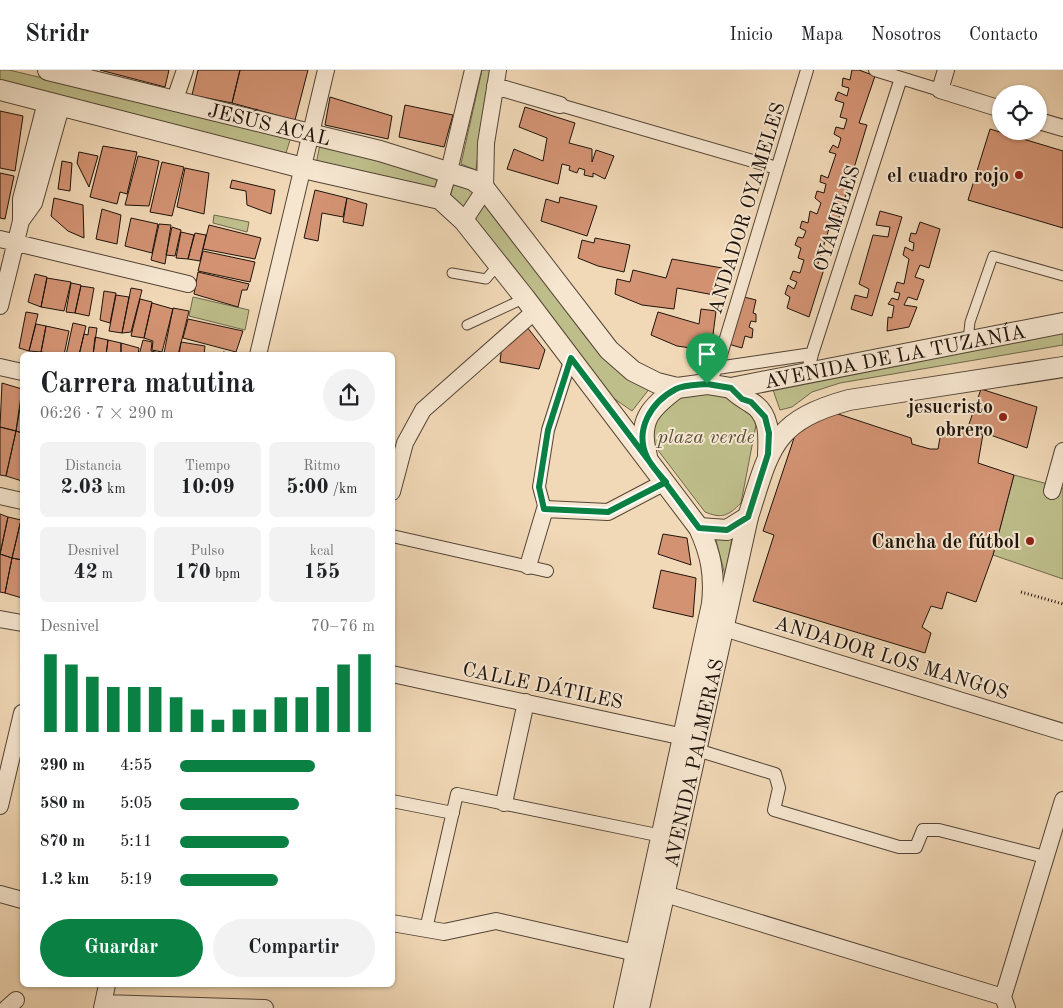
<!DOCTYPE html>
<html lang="es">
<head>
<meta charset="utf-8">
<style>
  body { margin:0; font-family:"Old Standard TT",serif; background:#f2f2f2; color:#202124; height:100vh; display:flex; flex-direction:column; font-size:19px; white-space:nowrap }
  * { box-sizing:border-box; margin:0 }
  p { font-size:16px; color:#757577 }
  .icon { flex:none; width:28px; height:28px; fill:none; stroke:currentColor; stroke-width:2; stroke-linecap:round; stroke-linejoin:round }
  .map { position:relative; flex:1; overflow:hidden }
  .sheet { position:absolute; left:20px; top:282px; width:375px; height:635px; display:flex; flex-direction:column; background:#fff; border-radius:8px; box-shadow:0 1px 4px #0004 }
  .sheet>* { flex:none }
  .buttons { position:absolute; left:992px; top:15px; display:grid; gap:10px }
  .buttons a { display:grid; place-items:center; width:55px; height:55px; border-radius:50%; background:#fff; box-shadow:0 1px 4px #0004; font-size:25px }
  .pin { position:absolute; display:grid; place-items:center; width:42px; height:42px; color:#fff; margin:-51px -21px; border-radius:50% 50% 50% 0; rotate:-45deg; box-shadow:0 0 5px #0007 }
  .pin .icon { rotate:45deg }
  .round { display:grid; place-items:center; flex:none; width:52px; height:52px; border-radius:26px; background:#f2f2f2 }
  .headline { display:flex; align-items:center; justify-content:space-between; height:85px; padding:0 20px }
  h1 { font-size:28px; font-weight:800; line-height:38px }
  .metrics { display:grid; grid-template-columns:repeat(3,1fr); gap:8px; height:85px; padding:5px 20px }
  .metrics div { display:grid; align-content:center; border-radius:8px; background:#f2f2f2; text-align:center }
  .metrics b { font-size:21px; font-weight:800 }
  .metrics small { font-size:14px; font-weight:400 }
  .metrics p { font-size:14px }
  .chart { height:140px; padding:10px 20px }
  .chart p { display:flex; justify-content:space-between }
  .chart svg { width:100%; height:90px; margin-top:5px; stroke:#0b8043; stroke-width:6 }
  .button { display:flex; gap:10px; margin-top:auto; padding:10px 20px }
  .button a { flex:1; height:58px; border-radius:30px; background:#0b8043; color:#fff; font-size:20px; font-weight:800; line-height:58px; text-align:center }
  .button a+a { background:#f2f2f2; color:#202124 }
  ul { padding:0 20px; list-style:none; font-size:16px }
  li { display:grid; grid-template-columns:80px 60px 1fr; align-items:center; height:38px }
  li i { height:12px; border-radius:6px; background:#0b8043 }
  header { display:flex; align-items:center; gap:30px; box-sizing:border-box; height:70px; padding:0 25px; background:#fff; border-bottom:1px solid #e0e0e0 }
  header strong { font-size:24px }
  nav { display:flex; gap:28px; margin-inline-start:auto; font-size:18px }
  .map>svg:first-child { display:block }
  .green { fill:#bebe8b; stroke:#6e684b }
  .building { fill:#d39373; stroke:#1e130b }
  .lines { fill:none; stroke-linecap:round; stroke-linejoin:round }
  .service-casing { stroke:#534436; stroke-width:11 }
  .pedestrian-casing { stroke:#534436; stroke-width:14 }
  .minor-casing { stroke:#534436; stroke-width:18 }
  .tertiary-casing { stroke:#534436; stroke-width:22 }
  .path { stroke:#1e130b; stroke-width:3; stroke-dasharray:1 2.5; stroke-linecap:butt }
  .service { stroke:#f6e6d0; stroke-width:9 }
  .pedestrian { stroke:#f6e6d0; stroke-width:12 }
  .minor { stroke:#f6e6d0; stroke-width:16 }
  .tertiary { stroke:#f6e6d0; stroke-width:20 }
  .route-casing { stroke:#fff; stroke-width:10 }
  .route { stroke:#0b8043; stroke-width:6 }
  .poi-dot { fill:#8f2418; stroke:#f6e6d0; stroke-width:2 }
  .labels { text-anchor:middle; stroke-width:4; stroke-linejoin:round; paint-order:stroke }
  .street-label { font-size:20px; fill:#1e130b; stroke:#f6e6d0 }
  .poi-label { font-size:20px; font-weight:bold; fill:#1e130b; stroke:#f6e6d0; text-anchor:end }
  .park-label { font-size:20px; font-style:italic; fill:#564f38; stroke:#f6e6d0 }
</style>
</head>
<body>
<header>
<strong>Stridr</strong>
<nav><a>Inicio</a><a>Mapa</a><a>Nosotros</a><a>Contacto</a></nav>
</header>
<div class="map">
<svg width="1063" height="938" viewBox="0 0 1063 938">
  <rect width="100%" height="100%" fill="#f1d8b6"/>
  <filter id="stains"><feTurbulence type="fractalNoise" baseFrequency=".004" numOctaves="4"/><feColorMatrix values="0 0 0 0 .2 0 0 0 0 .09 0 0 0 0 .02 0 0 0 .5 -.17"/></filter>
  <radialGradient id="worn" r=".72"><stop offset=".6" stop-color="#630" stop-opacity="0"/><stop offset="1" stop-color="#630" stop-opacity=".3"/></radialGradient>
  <!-- green -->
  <path class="green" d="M0 0H9L291 67 285 86 0 12Z
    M482 0H492L484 38 476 100 461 94Z
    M321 70 439 105 434 119 316 94Z
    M454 113 475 122 463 140 449 131Z
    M482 128 588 270 625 304 650 318 632 341 606 323 467 153Z
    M214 145 249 152 247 162 213 153Z
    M193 227 249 240 245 260 189 246Z
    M1063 262V275L840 313 812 322 792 337 780 340 771 314Z
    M677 318H731L756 338V355L741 433C728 446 722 449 705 442L654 375 648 354Z
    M1014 405 1063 418V509L993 485Z
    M733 463 725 505 715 466Z"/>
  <!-- building -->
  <path class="building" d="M100 0H169L165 17Z
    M198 0H240L232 33 192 25Z
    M240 0H308L295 50 232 33Z
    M852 0H859L875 6 859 53 867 55 838 151 832 149 817 197 824 199 809 247 787 238 790 227 785 224 788 215 794 219 797 212 790 209 793 201 800 203 804 190 798 188 801 178 795 175 798 167 803 168 806 161 800 158 802 151 808 153 810 141 817 144 821 133 815 128 817 121 824 123 826 114 820 112 821 105 828 108 836 84 829 82 833 75 838 78 841 68 834 64 836 57 844 59 847 49 840 47 844 33 835 30 838 22 847 26 849 18 842 16 843 8 850 10Z
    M330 27 392 46 388 69 325 55Z
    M405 35 453 45 444 77 399 67Z
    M525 37 575 53 569 73 592 79V92L596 80 614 86 605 109 593 103V107L584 105 585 100 579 98 577 103 569 100 570 96 562 94 558 114 507 99 514 79 543 91 547 68 519 57Z
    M0 41 23 46 15 101 0 98Z
    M990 59 1063 81V158L968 130Z
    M103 76 137 82 127 124 120 122 117 134 90 127Z
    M79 82 98 86 89 117 77 93Z
    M138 86 159 91 149 136 125 135Z
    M62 91 72 93 70 121 58 119Z
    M162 92 184 97 172 146 150 142Z
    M185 98 209 103 204 144 177 137Z
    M0 103 14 106 5 149 0 148Z
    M232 110 275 120 271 144 247 135 246 121 230 118Z
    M315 120 347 128 343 147 322 143 318 171 304 168Z
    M560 127 597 136 587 166 541 151 546 129 559 133Z
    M54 128 83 135 84 168 68 161 51 146Z
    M347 128 367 134 363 156 343 152Z
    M102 139 121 145 117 174 96 169Z
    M880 141 902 147 872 246 851 239 855 225 867 228 869 219 859 214 873 165 888 167 890 157 876 155Z
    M131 148 158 154 152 183 125 176Z
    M920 152 940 159 929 198 920 195 915 207 924 210 917 230 908 227 904 235 917 237 909 257 887 261 888 247 892 248 894 236 888 234 892 228 898 230 900 223 894 222 897 212 904 214 909 189 903 185 905 177 913 181 914 173 909 171 911 163 916 164Z
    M159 154 171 155 165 194 151 190Z
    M209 155 261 168 255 189 203 179Z
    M172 157 181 160 175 186 166 185Z
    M181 162 194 165 188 189 176 188Z
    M195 163 206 165 200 191 188 189Z
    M595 168 630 175 624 202 598 196 578 188 582 170 594 173Z
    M203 181 255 192 250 212 198 201Z
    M672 189 722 198 714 225 677 218 674 239 642 235 615 224 617 209 630 212 633 200 666 208Z
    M198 202 249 214 247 220H242L238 237 194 224Z
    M35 204 47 207 41 237 28 232Z
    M47 208 71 212 64 241 41 237Z
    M71 213 81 215 75 243 66 242Z
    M81 216 94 218 89 246 75 243Z
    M131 218 142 220 131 262 122 263Z
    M104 221 116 223 110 253 100 250Z
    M116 225 129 227 122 263 109 261Z
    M740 226 756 230 753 243 756 244V252L751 251 749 257 753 259 752 268 745 266 742 278 725 273Z
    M140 229 152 232 144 268 131 266Z
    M152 233 173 239 162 282 152 280 153 271 144 268Z
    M173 238 189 241 178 285 164 283Z
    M701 239 716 241 711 281 677 276 651 265 658 242 699 254Z
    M26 242 38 244 29 281 19 278Z
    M188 249 243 261 236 282 183 268Z
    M73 253 86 256 79 285H66Z
    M36 254 46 256 41 282 29 281Z
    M46 256 69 261 64 285 41 282Z
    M89 257 97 258 93 285H79L84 264 88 265Z
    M527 257 545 280 539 299 500 292 502 274Z
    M95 267 108 270 106 285H93Z
    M108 270 121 273V285H106Z
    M143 270 152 272 151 281 168 285H139Z
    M181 272 205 276 204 285H179Z
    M121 273 139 278 138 285H121Z
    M223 282 240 285H221Z
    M2 313 22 319 16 361 0 357Z
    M981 319 1037 337 1027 378 968 357Z
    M22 327V363L16 361Z
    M820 338 911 368 912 374 930 379H938L941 362 953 357 973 365 983 364 978 393 1014 405 993 485 976 532 947 522 942 539 931 536 922 557 931 563 925 583 753 531 774 465 763 461 795 365Z
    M0 357 16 361 6 406 0 405Z
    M16 361 22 363V411L6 406Z
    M0 444 8 447 0 484Z
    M8 447 21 450 12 488 0 484Z
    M21 450 22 451V490L12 488Z
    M663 464 687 468 691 495 658 484Z
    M0 484 12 488 5 523 0 522Z
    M12 488 22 490V528L5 523Z
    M661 500 696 508 693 547 653 538Z"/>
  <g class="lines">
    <defs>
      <path id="service" d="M452 203 486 209 498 195
        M467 255 525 228
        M968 270 970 252 993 186 1063 206"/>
      <path id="pedestrian" d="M875 0 940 20
        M560 35 777 98
        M717 298 812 284
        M808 301 812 284 901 8
        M707 314 717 298 807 0
        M545 439 539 417 548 360 571 288
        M392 466 547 501
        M697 680 775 704 779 718 774 740 899 777H916L923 760H939L1045 787
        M392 731 453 743
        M426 859 457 724 662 766"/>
      <path id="minor" d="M946 0 940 20 1001 39
        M495 16 560 35
        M174 32 185 0
        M1039 51 1063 58
        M440 129 449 101 473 0
        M21 151 34 133 61 37
        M464 151 485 119 486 73 498 0
        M0 169 188 214
        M0 236 21 151V129L46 32
        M258 285 326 0
        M0 297 22 302
        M1052 421 1063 381
        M392 422 405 373 423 340 535 241
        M0 426 22 431
        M528 496 545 439 608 442 665 412
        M0 549 22 553
        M711 554 1063 662
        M392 604 684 667
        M504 733 526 632
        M0 736 22 643
        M652 820 1003 927
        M0 824 22 830
        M392 853 444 862 496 851 636 883
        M103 933 265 938
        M7 938 16 930
        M102 938 107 915
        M1007 938 1003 927 1063 730"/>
      <g id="tertiary">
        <path id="s1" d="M48 0 380 81 473 110 485 119 609 280 633 301 657 313 677 318 707 314 731 318 1063 253"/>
        <path d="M0 20 303 98 440 129 464 151 525 228 699 458C711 484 715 505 712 534L624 938"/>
        <path d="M731 318C738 325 742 327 750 332 770 343 769 365 768 384"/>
        <path d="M647 386C637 351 650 338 677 318"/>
        <path d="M699 458 727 460 748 447"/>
        <path id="s2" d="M639 938 748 447C770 378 772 351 849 330L1063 297"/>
      </g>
    </defs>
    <!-- service casing -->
    <use href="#service" class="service-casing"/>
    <!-- pedestrian casing -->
    <use href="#pedestrian" class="pedestrian-casing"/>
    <!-- minor casing -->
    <use href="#minor" class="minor-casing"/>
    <!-- tertiary casing -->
    <use href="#tertiary" class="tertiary-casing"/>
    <!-- path -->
    <path class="path" d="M1021 522 1063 534"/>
    <!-- service -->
    <use href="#service" class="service"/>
    <!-- pedestrian -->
    <use href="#pedestrian" class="pedestrian"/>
    <!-- minor -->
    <use href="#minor" class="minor"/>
    <!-- tertiary -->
    <use href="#tertiary" class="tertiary"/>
  </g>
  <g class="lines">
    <defs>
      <path id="route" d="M707 314C698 315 684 315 676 319 651 332 634 360 647 387 651 396 660 405 666 412L608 442 544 439 539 417 548 360 571 288C614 345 657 401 699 458L727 460 748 447 768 384 769 363 765 347 751 332 742 329 731 318 707 314"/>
    </defs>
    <!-- route casing -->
    <use href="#route" class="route-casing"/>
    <!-- route -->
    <use href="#route" class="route"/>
  </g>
  <!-- markers -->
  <g class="poi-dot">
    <circle cx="1019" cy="105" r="5"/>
    <circle cx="1003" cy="347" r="5"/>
    <circle cx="1030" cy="471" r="5"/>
  </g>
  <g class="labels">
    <!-- street labels -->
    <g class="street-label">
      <text dy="7" stroke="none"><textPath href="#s1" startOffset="228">JESÚS ACAL</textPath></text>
      <text transform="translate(746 138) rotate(-73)" y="7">ANDADOR OYAMELES</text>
      <text transform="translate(836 148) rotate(-72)" y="7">OYAMELES</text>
      <text dy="7" stroke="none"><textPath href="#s1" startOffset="958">AVENIDA DE LA TUZANÍA</textPath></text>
      <text transform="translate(892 587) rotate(17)" y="7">ANDADOR LOS MANGOS</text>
      <text transform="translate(543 615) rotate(12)" y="7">CALLE DÁTILES</text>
      <text dy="7" stroke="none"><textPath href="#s2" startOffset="251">AVENIDA PALMERAS</textPath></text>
    </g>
    <!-- poi labels -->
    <g class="poi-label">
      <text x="1009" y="112">el cuadro rojo</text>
      <text x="993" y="343">jesucristo<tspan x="993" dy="23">obrero</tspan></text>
      <text x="1020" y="478">Cancha de fútbol</text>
    </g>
    <!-- park labels -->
    <g class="park-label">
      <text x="706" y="373">plaza verde</text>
    </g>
  </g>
  <rect width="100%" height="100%" filter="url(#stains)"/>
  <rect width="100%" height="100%" fill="url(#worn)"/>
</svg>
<div class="buttons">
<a><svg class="icon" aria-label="locate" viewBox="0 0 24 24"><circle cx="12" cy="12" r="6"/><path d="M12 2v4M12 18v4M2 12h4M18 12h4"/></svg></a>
</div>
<div class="pin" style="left:707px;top:314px;background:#1e9e55"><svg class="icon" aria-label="arrive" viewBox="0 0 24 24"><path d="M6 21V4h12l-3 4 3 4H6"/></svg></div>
<section class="sheet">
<div class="headline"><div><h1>Carrera matutina</h1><p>06:26 · 7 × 290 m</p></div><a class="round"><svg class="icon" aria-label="share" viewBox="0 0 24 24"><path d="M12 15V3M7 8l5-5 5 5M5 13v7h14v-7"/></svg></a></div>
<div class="metrics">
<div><p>Distancia</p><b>2.03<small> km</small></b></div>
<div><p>Tiempo</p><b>10:09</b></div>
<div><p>Ritmo</p><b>5:00<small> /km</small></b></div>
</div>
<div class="metrics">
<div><p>Desnivel</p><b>42<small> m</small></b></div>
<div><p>Pulso</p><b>170<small> bpm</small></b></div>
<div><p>kcal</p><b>155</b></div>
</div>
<div class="chart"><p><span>Desnivel</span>70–76 m</p>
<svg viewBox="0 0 160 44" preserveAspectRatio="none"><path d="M5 44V6M15 44V11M25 44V17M35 44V22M45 44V22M55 44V22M65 44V27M75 44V33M85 44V38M95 44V33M105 44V33M115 44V27M125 44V27M135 44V22M145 44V11M155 44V6"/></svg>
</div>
<ul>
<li><b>290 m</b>4:55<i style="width:69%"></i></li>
<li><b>580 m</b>5:05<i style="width:61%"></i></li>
<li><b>870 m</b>5:11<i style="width:56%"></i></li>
<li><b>1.2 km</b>5:19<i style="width:50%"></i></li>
</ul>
<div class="button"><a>Guardar</a><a>Compartir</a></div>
</section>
</div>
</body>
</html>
